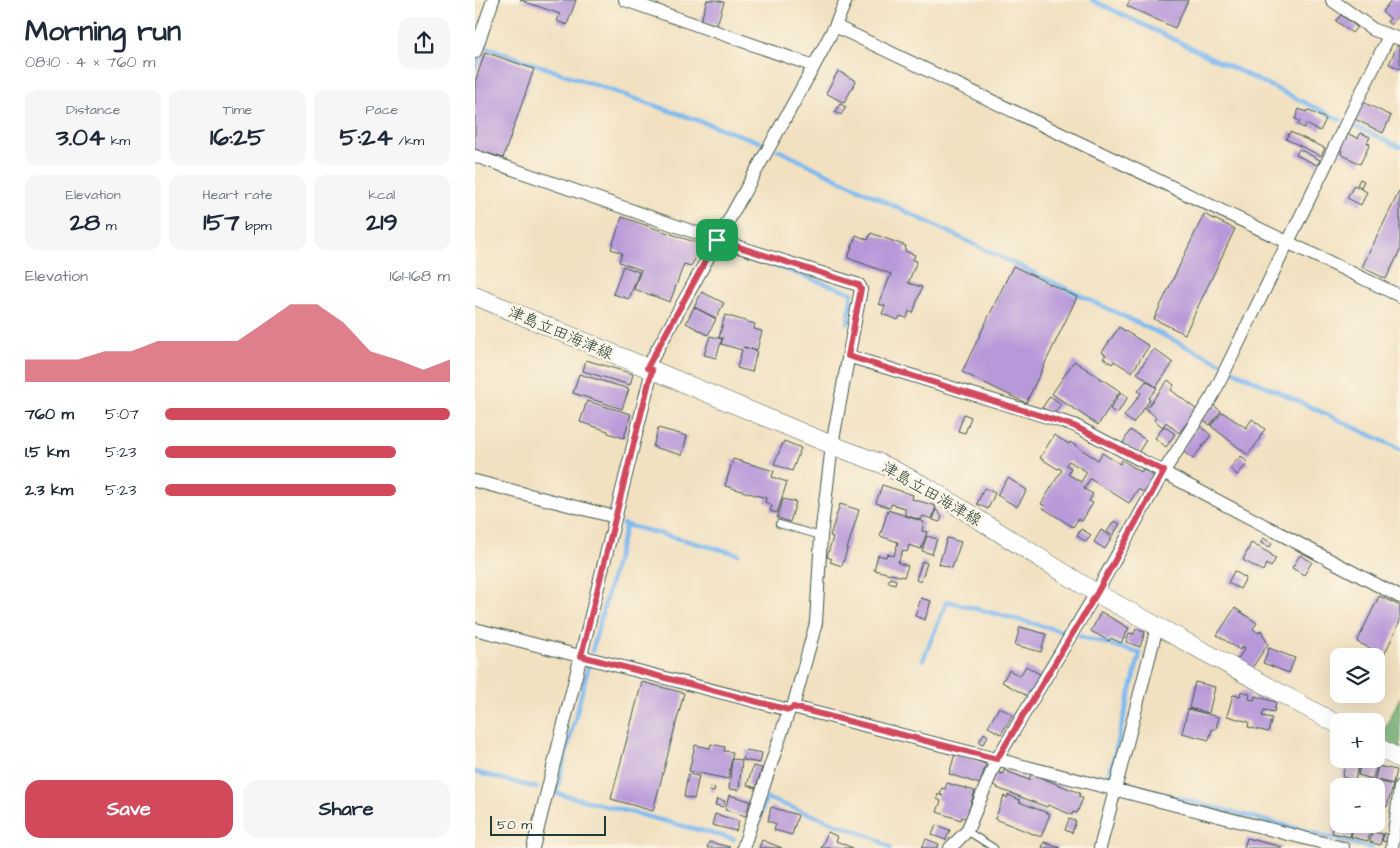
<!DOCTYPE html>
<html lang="en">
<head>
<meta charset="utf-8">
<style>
	body { margin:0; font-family:"Architects Daughter","Klee One",sans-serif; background:#f6f6f7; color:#1f2937; height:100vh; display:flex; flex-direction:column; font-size:19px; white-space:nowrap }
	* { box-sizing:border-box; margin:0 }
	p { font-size:16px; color:#747a83 }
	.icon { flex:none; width:28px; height:28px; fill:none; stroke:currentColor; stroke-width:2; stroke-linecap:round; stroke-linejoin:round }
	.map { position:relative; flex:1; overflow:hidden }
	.drawer { display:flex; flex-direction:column; background:#fff; width:475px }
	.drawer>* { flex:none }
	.tools { position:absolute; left:855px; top:648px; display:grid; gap:10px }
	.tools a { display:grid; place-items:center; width:55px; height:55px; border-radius:10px; background:#fff; box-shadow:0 5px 20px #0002; font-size:25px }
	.scale { position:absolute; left:15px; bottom:12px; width:116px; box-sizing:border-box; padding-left:5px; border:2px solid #1f3d34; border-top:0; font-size:14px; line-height:18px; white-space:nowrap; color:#1f3d34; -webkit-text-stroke:4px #fcf5e5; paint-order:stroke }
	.pin { position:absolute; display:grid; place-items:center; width:42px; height:42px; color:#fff; margin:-21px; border-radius:10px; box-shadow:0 2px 8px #0006 }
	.round { display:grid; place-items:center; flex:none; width:52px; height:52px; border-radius:15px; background:#f6f6f7 }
	.summary { display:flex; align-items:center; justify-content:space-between; height:85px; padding:0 25px }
	h1 { font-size:28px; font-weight:800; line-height:38px }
	.figures { display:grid; grid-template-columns:repeat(3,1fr); gap:8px; height:85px; padding:5px 25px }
	.figures div { display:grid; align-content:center; border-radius:12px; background:#f6f6f7; text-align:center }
	.figures b { font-size:25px; font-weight:800 }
	.figures small { font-size:14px; font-weight:400 }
	.figures p { font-size:14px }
	.chart { height:140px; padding:10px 25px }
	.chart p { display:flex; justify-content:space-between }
	.chart svg { width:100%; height:90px; margin-top:5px; fill:#d1495b; opacity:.7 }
	.primary-button { display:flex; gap:10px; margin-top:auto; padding:10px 25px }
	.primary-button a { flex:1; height:58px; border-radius:15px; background:#d1495b; color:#fff; font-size:20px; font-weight:800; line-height:58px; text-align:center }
	.primary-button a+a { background:#f6f6f7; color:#1f2937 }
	ul { padding:0 25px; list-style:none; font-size:16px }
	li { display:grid; grid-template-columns:80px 60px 1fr; align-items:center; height:38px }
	li i { height:12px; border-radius:6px; background:#d1495b }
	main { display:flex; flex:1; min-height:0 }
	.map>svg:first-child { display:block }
</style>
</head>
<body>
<main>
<section class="drawer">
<div class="summary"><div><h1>Morning run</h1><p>08:10 · 4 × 760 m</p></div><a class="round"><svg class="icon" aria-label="share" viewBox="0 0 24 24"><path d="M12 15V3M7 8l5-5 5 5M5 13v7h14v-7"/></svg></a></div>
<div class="figures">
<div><p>Distance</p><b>3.04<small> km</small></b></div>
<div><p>Time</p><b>16:25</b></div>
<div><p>Pace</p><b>5:24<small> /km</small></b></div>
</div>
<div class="figures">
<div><p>Elevation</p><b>28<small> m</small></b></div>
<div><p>Heart rate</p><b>157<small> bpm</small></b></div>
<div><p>kcal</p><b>219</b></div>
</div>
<div class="chart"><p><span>Elevation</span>161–168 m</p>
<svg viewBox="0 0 160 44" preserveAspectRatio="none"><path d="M0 44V33L10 33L20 33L30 29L40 29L50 24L60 24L70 24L80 24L90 15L100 6L110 6L120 15L130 29L140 33L150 38L160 33V44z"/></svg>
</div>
<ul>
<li><b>760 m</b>5:07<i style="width:100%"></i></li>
<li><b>1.5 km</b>5:23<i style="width:81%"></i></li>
<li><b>2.3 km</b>5:23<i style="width:81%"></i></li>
</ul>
<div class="primary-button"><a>Save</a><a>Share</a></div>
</section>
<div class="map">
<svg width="925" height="848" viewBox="0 0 925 848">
	<rect width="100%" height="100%" fill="#fcf5e5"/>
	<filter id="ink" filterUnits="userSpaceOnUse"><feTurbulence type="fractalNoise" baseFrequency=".02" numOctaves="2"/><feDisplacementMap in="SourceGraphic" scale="10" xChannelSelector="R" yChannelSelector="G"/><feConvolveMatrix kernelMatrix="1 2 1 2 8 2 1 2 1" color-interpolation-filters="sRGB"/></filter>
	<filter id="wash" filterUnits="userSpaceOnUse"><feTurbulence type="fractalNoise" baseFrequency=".0096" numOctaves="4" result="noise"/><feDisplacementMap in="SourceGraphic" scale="20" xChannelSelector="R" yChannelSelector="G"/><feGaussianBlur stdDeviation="1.12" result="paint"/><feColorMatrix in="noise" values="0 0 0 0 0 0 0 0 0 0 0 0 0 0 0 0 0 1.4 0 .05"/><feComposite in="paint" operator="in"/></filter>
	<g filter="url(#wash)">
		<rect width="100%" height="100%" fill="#f1e1c1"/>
		<path fill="#6cab6e" stroke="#467451" d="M925,697v53l-20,-12z"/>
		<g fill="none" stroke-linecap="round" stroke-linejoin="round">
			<path stroke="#7ebaf0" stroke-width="4.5" d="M617,0l249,120
				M0,68l8,-22 277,96
				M876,124l49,23
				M303,150l443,213
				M274,257l103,36 -4,30
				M757,370l168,79
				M151,525l112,29
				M604,636l61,17 -31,123
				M117,651l34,-126 -3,-1
				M448,660l24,-59 118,31
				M114,664l-33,129 178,46
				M0,772l62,16
				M652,785l245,63
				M277,843l14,-45 109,40 15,10"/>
		</g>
		<g id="blocks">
			<path fill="#b799d9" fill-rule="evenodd" d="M45,0h56l-9,25 -10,-4 3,-7z
				M232,0h8l9,2 -7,23 -16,-5z
				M655,0h58l-13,28 -48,-22z
				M916,0h9v13l-9,12 -4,-3 3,-4 -8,-6z
				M866,15l16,12 -5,6 -16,-12z
				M923,44l2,1v24l-11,-5z
				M10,52l49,17 -31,89 -28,-9v-67z
				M363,71l18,10 -12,22 -18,-10z
				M888,102l28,14 -8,17 -28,-14z
				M365,104l6,3 -5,8 -6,-3z
				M824,109l7,3 1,-2 19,9 -6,12 -14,-7 -2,4 -6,-3 2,-4 -5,-2z
				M815,132l35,16 -4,8 -35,-17z
				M871,133l12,5 3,-5 9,4 -3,6 3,1 -10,20 -19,-10 1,-3 -4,-2z
				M824,149l21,11 -3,5 -21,-10z
				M885,179l4,2 -3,6 -4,-2z
				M879,185l13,7 -6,13 -14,-7z
				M925,190v61l-14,28 -24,-12z
				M729,214l31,15 -50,105 -31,-15z
				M147,217l81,28 -12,21 -7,-2 -14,38 -36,-13 7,-19 -22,-8 3,-9 -11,-4z
				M396,233l35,13 -1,5 10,4 -2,5 4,1 -9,22 14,4 -9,26 -4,-2 -2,7 -7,-2 -2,4 -16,-6 3,-8 -6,-2 12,-30 -43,-16 8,-23 12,5z
				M148,266l16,6 -10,27 -16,-5z
				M538,266l64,31 -51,106 -64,-31z
				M227,292l22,11 -8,15 -22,-11z
				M219,307l22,12 -8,16 -22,-12z
				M250,315l30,9 -1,5 8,2 -5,19 -14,-3 14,4 -5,21 -15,-4 5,-18 -21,-6 2,-6h-4z
				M644,327l30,19 -17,26 -18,-11 -2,3 -9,-6 3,-3 -4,-3z
				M235,336l12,3 -6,19 -12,-3z
				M679,349l19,14 -17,24 -19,-14z
				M111,360l47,14 -3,11 -47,-14z
				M599,361l46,30 -22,34 -46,-31z
				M104,374l50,15 -7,20 -49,-16z
				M693,380l6,5 -3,5 26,20 -18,23 -13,-11 -3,5 -9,-7 2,-3 -10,-8z
				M671,381l11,7 -9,11 2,1 -17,23 -9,-7 17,-23 -3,-2z
				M646,392l7,5 -11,17 -7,-5z
				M575,396l11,8 -7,9 -12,-5z
				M112,401l44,13 -7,24 -16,-5v-2l-28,-9z
				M738,405l8,6 -11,14 -8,-6z
				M747,412l24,16 6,-9 13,10 -6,9 1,1 -12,16 -37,-29z
				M489,414l7,3 -6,16 -7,-2z
				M724,425l12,10 -18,24 -12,-9z
				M689,426l11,8 -9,13 -11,-9z
				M183,428l29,8 -5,19 -29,-8z
				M655,430l16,10 -8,13 -15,-10z
				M579,435l15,9 1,-2 28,18 4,-7 18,11 2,-4 19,12 2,-3 12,8 -10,16 -7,-4 -9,14 -39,-24 -6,10 9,5 -4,7 4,2 -11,18 -4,-2 -5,8 -30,-19 2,-2 -4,-2 21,-34 -3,-2 -1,1 -18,-11zM594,461l18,11 -6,10 -13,-8 3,-6 -5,-3z
				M309,441l17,7 -9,23 -18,-7z
				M766,456l7,7 -11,12 -7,-7z
				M258,459l41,12 -2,6 15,5 -10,31 -7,-2 2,-6 -7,-3 1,-4 -41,-12z
				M533,478l19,12 -10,17 -20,-12z
				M407,485l31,10 -1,4 24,7 -4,13 -9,-3 -2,4 -16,-5v-7l-14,-4 -1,4 -14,-5z
				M509,488l11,5 -7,16 -11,-5z
				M308,499l13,3 -6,20 -13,-4z
				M365,504l19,6 -17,56 -12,-4 2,-3 -5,-2 6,-20 -3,-1z
				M461,509l6,8 -2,5 -7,-2z
				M413,510l36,12 -2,9 5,1 -6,17 -12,-4 -2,7 -4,-2 -3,7 -2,6 10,3 -4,11 -30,-7 4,-15 8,2 1,-3 7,2 4,-14 -18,-6z
				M639,521l6,3 -7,11 -6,-3z
				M606,529l10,6 -5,7 -9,-6z
				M626,530l11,7 -7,12 -11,-7z
				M452,536l10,3 -5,15 -10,-3z
				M472,538l14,4 -9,26 -13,-4z
				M788,538l9,5 -2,4 -9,-4z
				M776,543l20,11v2l5,2 -5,9 -5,-3 -3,7 -20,-11z
				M825,555l12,7 -8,13 -12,-7z
				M447,561l5,2 -6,19 -5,-2z
				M759,571l12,7 -6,11 -12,-6z
				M415,578l6,2 -1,4 -7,-2z
				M904,596l21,10v15l-16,34 -27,-13z
				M446,598l10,3 -6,19 -10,-4z
				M760,608l22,15 -4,6 6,4 2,-3 7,14 -18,27 -14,-10 9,-13 -3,-2 -2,4 -23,-15z
				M626,612l28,16 -8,15 -10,-5 -2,3 -18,-10z
				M545,627l26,7 -5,18 -26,-7z
				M661,629l9,3 -5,15 -14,-5 3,-9 5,1z
				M794,648l26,10 -6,15 -26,-10z
				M551,666l15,9 -12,22 -27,-15 7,-12 11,6z
				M167,682l42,11 -31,118 -42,-12z
				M720,682l20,5 -6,26 -20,-5z
				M766,691l9,3 -1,5 5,1 1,-4 21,6 -2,10 -10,-2 -2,6 10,2 -4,14 -20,-5 1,-5 -22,-6 6,-21 7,1z
				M524,707l14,8 -12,19 -13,-7z
				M713,709l31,8 -3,12h-4l-3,11 -27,-7z
				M509,733l4,3 -5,8 -4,-2z
				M236,744l14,3 -1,4 9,1 -5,27 -39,-8 6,-26 15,3z
				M271,750l16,3 -2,10 -17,-3z
				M480,754l31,10 -6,20 -31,-10z
				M901,757l3,1 -6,21 -15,-4 4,-16h14z
				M257,759l10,1 -3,30 -10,-1z
				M872,759h14l-6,21 -13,-3z
				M278,766l9,2 -6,20 -9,-3z
				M903,766l18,4 -3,14 -18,-5z
				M529,770l25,10 2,-6 49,19 -1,4 4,1 -6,15 -4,-1 -1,3 -24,-10 -1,2 -50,-19 1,-1 -6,-3 5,-12 6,2z
				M213,774l11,2 -5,23 -10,-2z
				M869,779l13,3 -1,4h-14z
				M894,779l24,6 -6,22 -11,-3v-18h-9z
				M472,783l28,8 -9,27 -4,-1 -1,3 -24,-8 4,-11 -4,-2 1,-5 5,2 -3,-2 2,-6 3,1z
				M235,787l5,1 -1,4 -5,-1z
				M254,795l21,6 -4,15 -21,-6z
				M533,795l12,5 -1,2 31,12 -9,23 -46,-18 9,-23 3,2z
				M242,799l8,2 -2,6 -8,-2z
				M863,803l1,21h21l-1,3 -6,-2 -3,12 -18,-4z
				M296,807l27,8 -6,20 -18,-5 2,-6 -8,-3z
				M240,814l24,7 -3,10 -24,-6z
				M594,819l7,2 -4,12 -7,-3z
				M461,825l14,5 -4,10 -14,-5z
				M878,826l18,4 -3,11 -17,-4z
				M353,832l10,5 -2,4 17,7h-32z
				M897,832l11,2 -3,11 -10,-3z
				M909,833l4,2 -2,7 -4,-1z
				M772,838l35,9v1h-38z
				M451,839l13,5 -2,4h-15z
				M287,840l20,8h-23z
				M234,842l21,5v1h-23z
				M569,842l16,6h-18z"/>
		</g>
	</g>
	<g filter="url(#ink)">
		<use href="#blocks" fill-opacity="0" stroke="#3e5649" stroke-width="1"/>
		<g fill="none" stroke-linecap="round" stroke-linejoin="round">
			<g stroke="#3e5649" stroke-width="8">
				<path id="service" d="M304,524l42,12
					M492,831l27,17"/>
			</g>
			<g stroke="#3e5649" stroke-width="14">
				<path id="minor" d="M150,0l189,66
					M857,0l42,30 26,9
					M360,26l565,270
					M0,52l18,-52
					M0,156l242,84 142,45 2,4 -29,156 -11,91 -5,87 -23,84
					M373,356l226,69 326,172
					M172,368l167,-302 21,-40 11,-26
					M0,481l140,36
					M0,629l314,81 4,-3 550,141
					M58,848l119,-478
					M268,848l46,-138
					M475,848l17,-17 30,-72 99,-166 68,-122 49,-76 176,-359
					M625,848l57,-221
					M917,848l8,-61"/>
			</g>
			<g stroke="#3e5649" stroke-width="19">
				<path id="secondary" d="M0,296l357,149 50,19 43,22 171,107 243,132
					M901,746l24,13"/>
			</g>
			<use href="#service" stroke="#fff" stroke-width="6"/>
			<use href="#minor" stroke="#fff" stroke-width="12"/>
			<use href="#secondary" stroke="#fff" stroke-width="18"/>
		</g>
	</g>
	<g fill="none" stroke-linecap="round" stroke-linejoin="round" filter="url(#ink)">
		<g stroke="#fff" stroke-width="10">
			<path id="route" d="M242,240l142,45 2,4 -13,67 226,70 90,45 -67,122 -100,166 -204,-52 -4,3 -208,-54 71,-286 -5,-2z"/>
		</g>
		<use href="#route" stroke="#d1495b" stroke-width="6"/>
	</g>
	<g text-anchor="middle" stroke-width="5" stroke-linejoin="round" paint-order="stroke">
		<g font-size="16" fill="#1f3d34" stroke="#fcf5e5">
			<text transform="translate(86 332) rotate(23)" y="6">津島立田海津線</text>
			<text transform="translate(457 493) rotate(30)" y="6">津島立田海津線</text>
		</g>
	</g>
</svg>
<div class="tools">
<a><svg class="icon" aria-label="layers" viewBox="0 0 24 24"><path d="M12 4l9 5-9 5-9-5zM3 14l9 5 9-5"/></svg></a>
<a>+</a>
<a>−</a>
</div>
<div class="scale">50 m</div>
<div class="pin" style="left:242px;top:240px;background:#1e9e55"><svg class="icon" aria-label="arrive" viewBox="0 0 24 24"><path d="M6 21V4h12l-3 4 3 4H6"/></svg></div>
</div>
</main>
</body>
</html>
